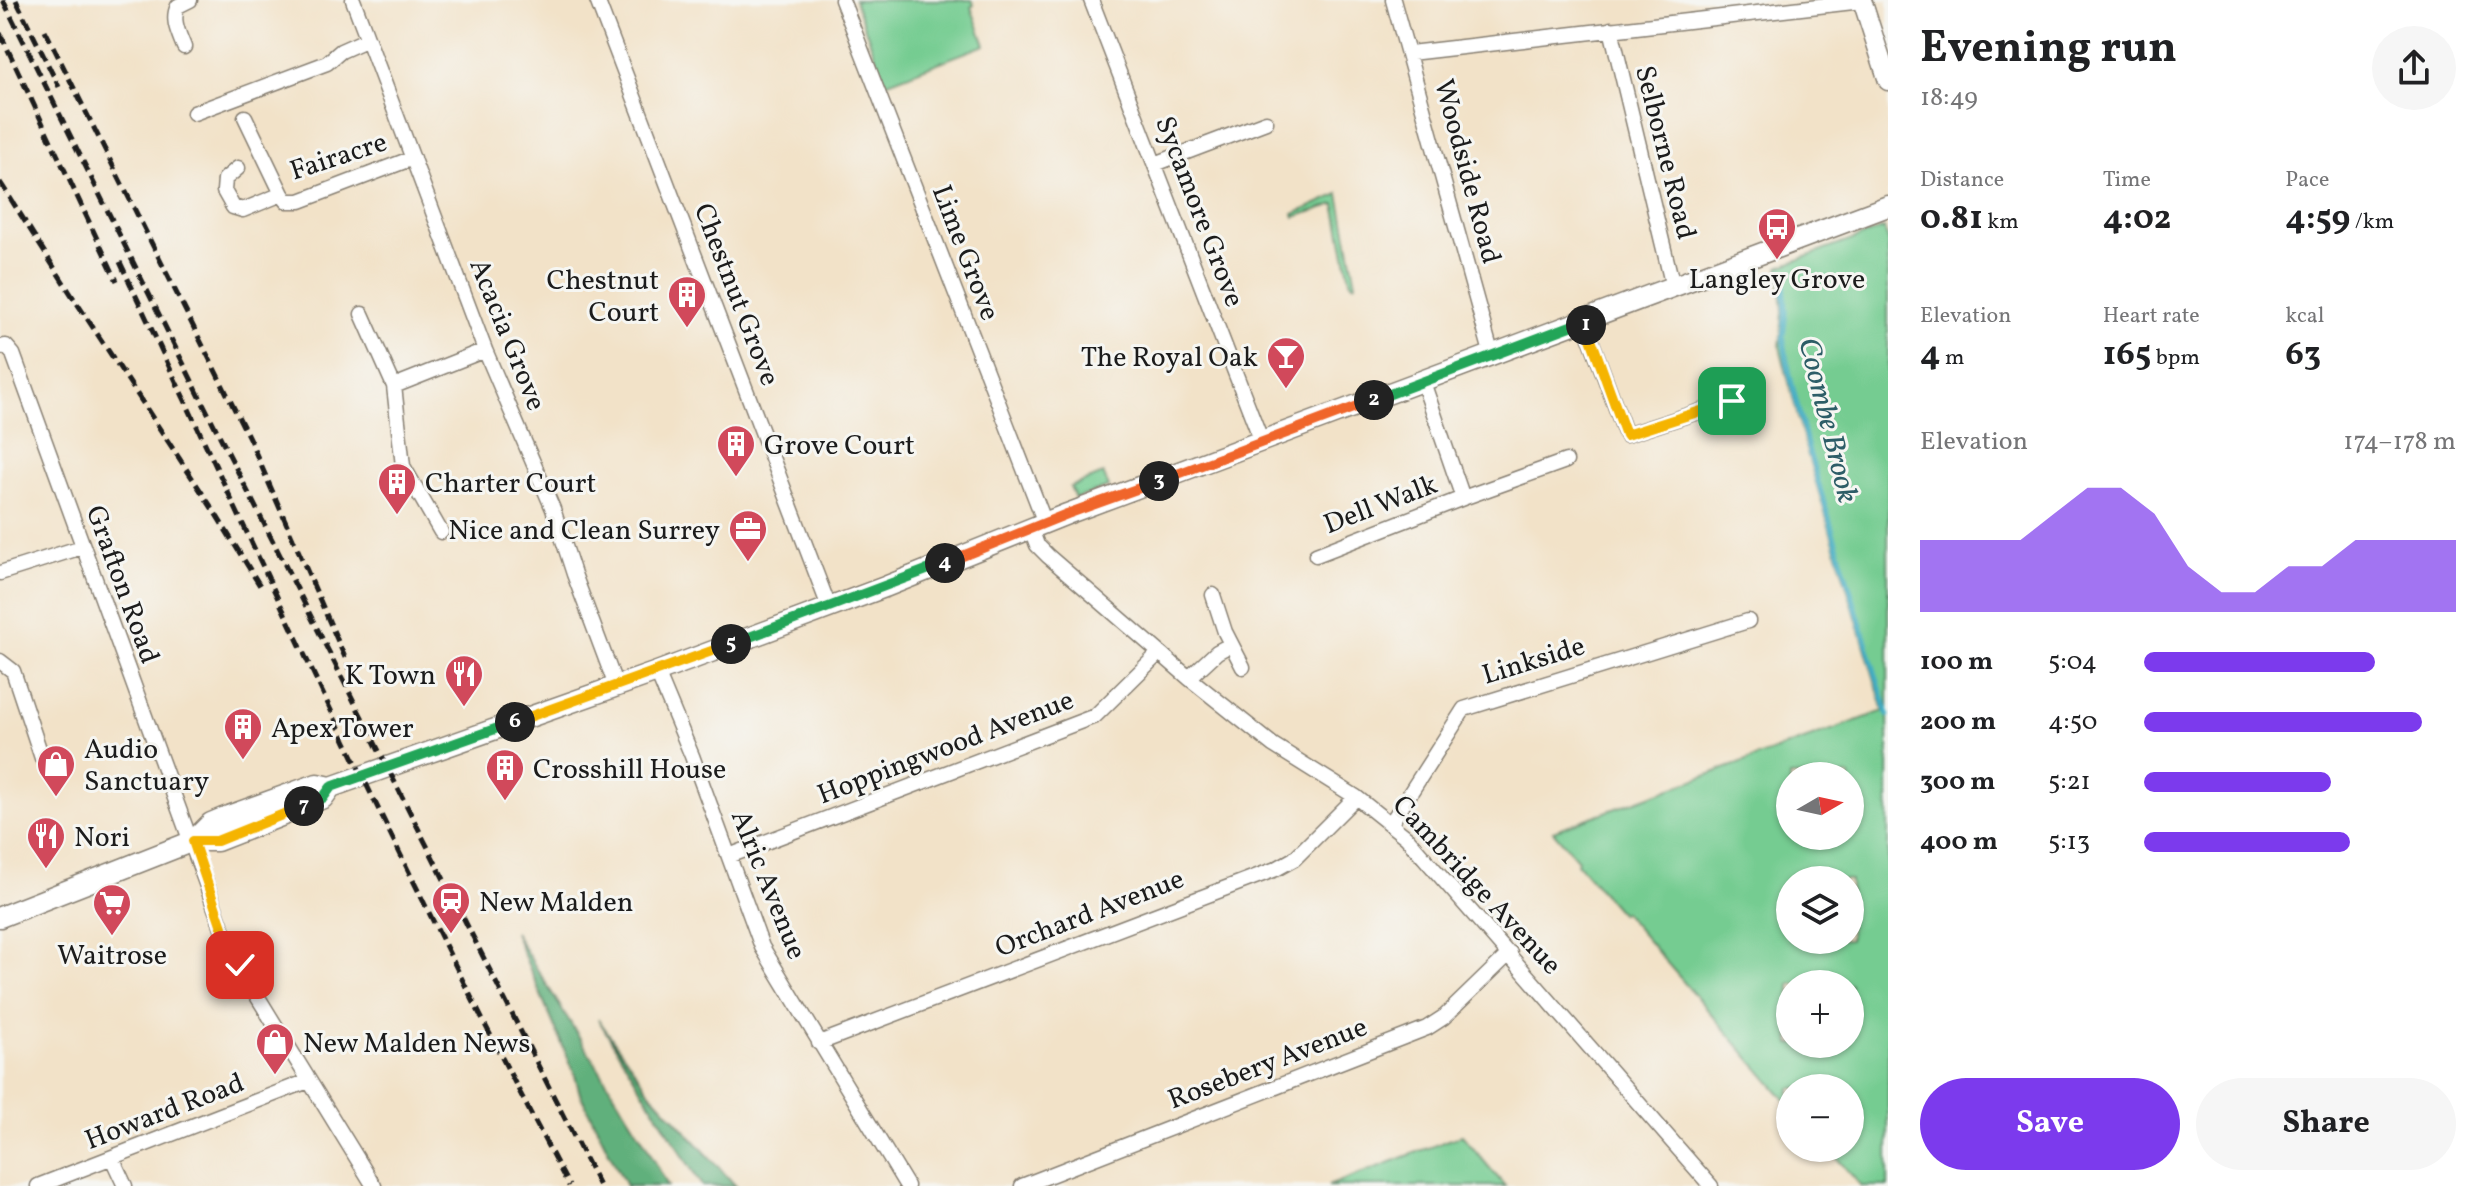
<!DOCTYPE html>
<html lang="en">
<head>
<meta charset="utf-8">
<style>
	body { margin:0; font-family:Vollkorn,serif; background:#f6f6f6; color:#202124; height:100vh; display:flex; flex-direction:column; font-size:30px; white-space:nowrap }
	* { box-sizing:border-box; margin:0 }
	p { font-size:26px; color:#757577 }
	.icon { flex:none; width:44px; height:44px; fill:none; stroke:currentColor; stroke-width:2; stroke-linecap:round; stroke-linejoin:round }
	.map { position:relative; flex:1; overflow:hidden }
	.details { display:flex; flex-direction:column; background:#fff; width:600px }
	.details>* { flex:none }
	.needle { width:52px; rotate:81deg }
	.controls { position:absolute; left:1776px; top:762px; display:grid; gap:16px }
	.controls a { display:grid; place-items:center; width:88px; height:88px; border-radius:50%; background:#fff; box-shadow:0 2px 6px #0004; font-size:40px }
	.pin { position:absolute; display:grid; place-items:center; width:68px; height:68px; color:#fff; margin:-34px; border-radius:16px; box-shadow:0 4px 12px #0006 }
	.km { position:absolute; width:40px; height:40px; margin:-20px; border-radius:50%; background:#222; color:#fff; font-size:22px; line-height:40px; text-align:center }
	.round { display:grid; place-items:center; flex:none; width:84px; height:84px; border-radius:42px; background:#f6f6f6 }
	.headline { display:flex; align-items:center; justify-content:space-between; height:136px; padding:0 32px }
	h1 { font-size:44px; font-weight:700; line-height:60px }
	.stats { display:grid; grid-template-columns:repeat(3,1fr); gap:12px; height:136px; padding:8px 32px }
	.stats div { display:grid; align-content:center }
	.stats b { font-size:34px; font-weight:700 }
	.stats small { font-size:22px; font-weight:400 }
	.stats p { font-size:22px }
	.chart { height:224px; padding:16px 32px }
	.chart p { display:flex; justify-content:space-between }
	.chart svg { width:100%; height:144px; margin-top:8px; fill:#7c3aed; opacity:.7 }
	.cta { display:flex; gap:16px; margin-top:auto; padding:16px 32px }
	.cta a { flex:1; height:92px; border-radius:48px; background:#7c3aed; color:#fff; font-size:32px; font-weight:700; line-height:92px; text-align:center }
	.cta a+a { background:#f6f6f6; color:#202124 }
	ul { padding:0 32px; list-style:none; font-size:26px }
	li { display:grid; grid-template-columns:128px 96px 1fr; align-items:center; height:60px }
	li i { height:20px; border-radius:10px; background:#7c3aed }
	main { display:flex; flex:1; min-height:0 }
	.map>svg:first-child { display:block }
</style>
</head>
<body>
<main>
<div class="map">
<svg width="1888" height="1186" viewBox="0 0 1888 1186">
	<rect width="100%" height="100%" fill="#f6f6f2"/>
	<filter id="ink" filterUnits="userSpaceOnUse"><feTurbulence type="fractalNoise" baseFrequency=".0125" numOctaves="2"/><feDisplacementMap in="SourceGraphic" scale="16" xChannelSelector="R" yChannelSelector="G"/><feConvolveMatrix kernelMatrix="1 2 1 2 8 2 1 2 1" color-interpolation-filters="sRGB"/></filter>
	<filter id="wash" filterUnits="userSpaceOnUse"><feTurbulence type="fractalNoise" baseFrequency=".006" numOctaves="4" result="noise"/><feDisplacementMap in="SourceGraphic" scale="32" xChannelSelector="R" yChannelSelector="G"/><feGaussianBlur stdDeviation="1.8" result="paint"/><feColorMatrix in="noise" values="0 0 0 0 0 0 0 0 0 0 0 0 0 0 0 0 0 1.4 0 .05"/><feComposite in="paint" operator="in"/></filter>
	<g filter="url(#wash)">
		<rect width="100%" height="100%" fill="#f2e2c8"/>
		<path fill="#75cc91" stroke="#487456" stroke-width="2" fill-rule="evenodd" d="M854,0h118l2,5 -3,2 14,38 -99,38z
			M1339,194l17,89 -3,1 -3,-4 -15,-76 -40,13 -1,-3z
			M1884,228l4,12v946h-27l-33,-38h22v-60h-60v17l-167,-193 -2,2 -44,-51 1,-3 -25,-29 331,-120 -78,-262 -26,-102 3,-36 -4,-44zM1790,776h60v60h-60zM1790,880h60v60h-60zM1790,984h60v60h-60z
			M1103,474l6,13 -34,12 -5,-12z
			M1462,1135l43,51h-177z"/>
		<path fill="#60b07b" stroke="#3e664c" stroke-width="2" d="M514,932l131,211 23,43h-42l-46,-92 -6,-22z
			M598,1019l54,75 84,92h-34z"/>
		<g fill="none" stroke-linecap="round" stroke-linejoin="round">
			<path stroke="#42acc2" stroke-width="5" d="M1783,272l3,39 -3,25 7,40 18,73 80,266"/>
		</g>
	</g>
	<g filter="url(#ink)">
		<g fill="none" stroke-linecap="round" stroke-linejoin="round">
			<g stroke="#877f72" stroke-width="17">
				<path id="minor" d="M353,0l132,350 68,159 21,65 42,112
					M597,0l232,607
					M842,0l203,523
					M1091,0l171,442
					M1393,0l99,356
					M1611,29l62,258
					M184,47c-5,-13 -13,-27 -6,-41l12,-6
					M1410,53l452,-52
					M194,113l133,-50 14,-12 27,-12
					M245,117l37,77 5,7h13l113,-43
					M1155,164l111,-42
					M238,168l-13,11 -1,12 9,16 10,3 39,-16
					M362,314l32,72 9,80 38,66
					M1584,321l42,114 106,-34
					M0,347l6,-1 7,8 210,576 28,56 123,200
					M1423,382l40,116 103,-37
					M394,386l91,-36
					M1031,529l6,16 11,11 141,122 84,67 83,52 50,40 305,349
					M1316,555l147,-57
					M0,573l82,-26
					M1213,595l12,37 18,35
					M0,661l13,10 29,87
					M657,672l35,84 70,191 145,239
					M1189,678l28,-26 13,-7
					M1391,823l73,-114 284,-88
					M729,856l366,-140 64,-63
					M819,1043l457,-174 18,-10 62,-62
					M112,1158l13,28
					M38,1186l270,-105
					M1022,1186l405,-158 17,-11 66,-64"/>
			</g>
			<g stroke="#877f72" stroke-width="21">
				<path id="tertiary" d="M1862,0l26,81"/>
			</g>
			<g stroke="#877f72" stroke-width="23">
				<path id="secondary" d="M193,841l18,-18 12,-5 94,-34 14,3 326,-115 228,-85 182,-73 821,-308
					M0,917l193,-76h24l69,-27 37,-16 8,-11"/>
			</g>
			<use href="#minor" stroke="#fff" stroke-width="14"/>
			<use href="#tertiary" stroke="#fff" stroke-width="18"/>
			<use href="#secondary" stroke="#fff" stroke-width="20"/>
			<path stroke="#1c1c1c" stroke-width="5" stroke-dasharray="12 6" stroke-linecap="butt" d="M3,0l196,395 400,791
				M16,0l43,87
				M45,30l205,410 100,229
				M0,33l117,248
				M0,182l69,109 143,217 50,81
				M120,262c146,310 288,622 449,924"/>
		</g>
	</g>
	<g fill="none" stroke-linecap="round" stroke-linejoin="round" filter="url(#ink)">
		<g stroke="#fff" stroke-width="16">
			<path id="split-1" d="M1586,325l40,110 106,-34"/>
		</g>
		<g stroke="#fff" stroke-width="16">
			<path id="split-2" d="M1374,400l210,-79 2,4"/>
		</g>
		<g stroke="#fff" stroke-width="16">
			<path id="split-3" d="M1159,481l215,-81"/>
		</g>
		<g stroke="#fff" stroke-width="16">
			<path id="split-4" d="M945,563l122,-49 92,-33"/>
		</g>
		<g stroke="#fff" stroke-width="16">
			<path id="split-5" d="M731,644l214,-81"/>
		</g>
		<g stroke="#fff" stroke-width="16">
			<path id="split-6" d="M515,722l216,-78"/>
		</g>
		<g stroke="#fff" stroke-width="16">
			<path id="split-7" d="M304,806l19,-8 8,-11 184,-65"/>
		</g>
		<g stroke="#fff" stroke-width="16">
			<path id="split-8" d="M240,965l-17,-35 -30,-89h24l87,-35"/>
		</g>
		<use href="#split-1" stroke="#f5b400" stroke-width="10"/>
		<use href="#split-2" stroke="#22a559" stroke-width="10"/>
		<use href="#split-3" stroke="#f0652b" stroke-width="10"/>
		<use href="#split-4" stroke="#f0652b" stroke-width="10"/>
		<use href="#split-5" stroke="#22a559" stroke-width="10"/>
		<use href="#split-6" stroke="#f5b400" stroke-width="10"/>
		<use href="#split-7" stroke="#22a559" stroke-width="10"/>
		<use href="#split-8" stroke="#f5b400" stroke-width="10"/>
	</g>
	<defs>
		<g id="bus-pin" transform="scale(2)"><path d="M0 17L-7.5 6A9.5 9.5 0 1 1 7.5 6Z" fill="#d1495b" stroke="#f6f6f2"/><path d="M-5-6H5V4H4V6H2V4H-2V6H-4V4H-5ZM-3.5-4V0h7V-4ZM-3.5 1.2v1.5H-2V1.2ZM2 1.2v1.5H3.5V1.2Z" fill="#fff"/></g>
		<g id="building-pin" transform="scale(2)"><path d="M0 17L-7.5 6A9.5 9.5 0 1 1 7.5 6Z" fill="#d1495b" stroke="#f6f6f2"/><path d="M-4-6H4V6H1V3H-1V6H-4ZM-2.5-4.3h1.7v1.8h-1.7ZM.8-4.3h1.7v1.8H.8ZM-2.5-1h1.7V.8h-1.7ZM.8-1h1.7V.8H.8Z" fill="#fff"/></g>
		<g id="bar-pin" transform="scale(2)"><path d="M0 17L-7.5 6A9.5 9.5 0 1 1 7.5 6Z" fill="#d1495b" stroke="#f6f6f2"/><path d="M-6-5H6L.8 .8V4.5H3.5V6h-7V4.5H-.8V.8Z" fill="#fff"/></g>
		<g id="office-pin" transform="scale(2)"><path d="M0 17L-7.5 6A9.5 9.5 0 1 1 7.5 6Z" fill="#d1495b" stroke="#f6f6f2"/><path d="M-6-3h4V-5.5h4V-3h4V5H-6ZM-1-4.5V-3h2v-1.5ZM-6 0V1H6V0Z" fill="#fff"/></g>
		<g id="restaurant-pin" transform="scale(2)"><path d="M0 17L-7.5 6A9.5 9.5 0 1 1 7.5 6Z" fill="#d1495b" stroke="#f6f6f2"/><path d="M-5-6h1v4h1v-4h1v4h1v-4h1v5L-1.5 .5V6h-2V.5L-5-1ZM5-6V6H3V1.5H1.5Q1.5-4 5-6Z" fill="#fff"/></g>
		<g id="shop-pin" transform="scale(2)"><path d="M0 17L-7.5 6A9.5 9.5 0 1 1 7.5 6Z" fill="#d1495b" stroke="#f6f6f2"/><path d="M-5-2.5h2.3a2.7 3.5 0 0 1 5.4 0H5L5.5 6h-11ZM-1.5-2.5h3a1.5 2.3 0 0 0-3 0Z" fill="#fff"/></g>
		<g id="station-pin" transform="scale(2)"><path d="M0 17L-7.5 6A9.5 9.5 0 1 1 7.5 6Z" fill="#d1495b" stroke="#f6f6f2"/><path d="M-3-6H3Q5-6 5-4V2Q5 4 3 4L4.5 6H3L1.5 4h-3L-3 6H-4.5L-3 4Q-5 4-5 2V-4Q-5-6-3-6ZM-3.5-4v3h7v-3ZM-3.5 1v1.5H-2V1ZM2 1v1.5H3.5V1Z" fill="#fff"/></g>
		<g id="supermarket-pin" transform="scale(2)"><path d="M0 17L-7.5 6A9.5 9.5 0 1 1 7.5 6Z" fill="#d1495b" stroke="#f6f6f2"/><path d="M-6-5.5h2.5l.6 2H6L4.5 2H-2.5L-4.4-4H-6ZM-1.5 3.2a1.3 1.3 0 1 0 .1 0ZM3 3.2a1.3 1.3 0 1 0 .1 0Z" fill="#fff"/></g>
	</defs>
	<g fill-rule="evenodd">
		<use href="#bus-pin" x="1777" y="227"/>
		<use href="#building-pin" x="687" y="295"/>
		<use href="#bar-pin" x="1286" y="356"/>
		<use href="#building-pin" x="736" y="444"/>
		<use href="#building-pin" x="397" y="482"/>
		<use href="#office-pin" x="748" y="529"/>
		<use href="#restaurant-pin" x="464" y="674"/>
		<use href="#building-pin" x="243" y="727"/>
		<use href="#shop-pin" x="56" y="764"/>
		<use href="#building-pin" x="505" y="768"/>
		<use href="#restaurant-pin" x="46" y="836"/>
		<use href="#station-pin" x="451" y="901"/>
		<use href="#supermarket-pin" x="112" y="903"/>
		<use href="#shop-pin" x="275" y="1042"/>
	</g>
	<g text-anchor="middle" stroke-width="6" stroke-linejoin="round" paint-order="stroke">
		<g font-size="28" fill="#1c1c1c" stroke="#f6f6f2">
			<text transform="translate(1667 152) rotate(76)" y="10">Selborne Road</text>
			<text transform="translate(338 155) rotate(-18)" y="10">Fairacre</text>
			<text transform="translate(1469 171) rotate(75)" y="10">Woodside Road</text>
			<text transform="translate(1201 211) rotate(69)" y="10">Sycamore Grove</text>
			<text transform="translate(967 252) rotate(69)" y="10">Lime Grove</text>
			<text transform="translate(738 294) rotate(69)" y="10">Chestnut Grove</text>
			<text transform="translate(509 334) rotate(68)" y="10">Acacia Grove</text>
			<text transform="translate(1380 503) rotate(-21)" y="10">Dell Walk</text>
			<text transform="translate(124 584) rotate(70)" y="10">Grafton Road</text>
			<text transform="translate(1533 659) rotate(-17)" y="10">Linkside</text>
			<text transform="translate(945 746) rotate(-21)" y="10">Hoppingwood Avenue</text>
			<text transform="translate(770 884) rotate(68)" y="10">Alric Avenue</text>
			<text transform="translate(1478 884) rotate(47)" y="10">Cambridge Avenue</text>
			<text transform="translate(1089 912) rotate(-21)" y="10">Orchard Avenue</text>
			<text transform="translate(1267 1062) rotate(-21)" y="10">Rosebery Avenue</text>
			<text transform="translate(164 1110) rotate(-21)" y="10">Howard Road</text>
		</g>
		<g font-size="28" fill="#1c1c1c" stroke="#f6f6f2" text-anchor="start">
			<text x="1777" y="288" text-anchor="middle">Langley Grove</text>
			<text x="659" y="289" text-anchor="end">Chestnut<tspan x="659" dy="32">Court</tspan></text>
			<text x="1258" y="366" text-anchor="end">The Royal Oak</text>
			<text x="764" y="454">Grove Court</text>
			<text x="425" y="492">Charter Court</text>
			<text x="720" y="539" text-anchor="end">Nice and Clean Surrey</text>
			<text x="436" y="684" text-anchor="end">K Town</text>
			<text x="271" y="737">Apex Tower</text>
			<text x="84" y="758">Audio<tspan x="84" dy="32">Sanctuary</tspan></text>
			<text x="533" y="778">Crosshill House</text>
			<text x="74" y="846">Nori</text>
			<text x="479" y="911">New Malden</text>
			<text x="112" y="964" text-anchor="middle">Waitrose</text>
			<text x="303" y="1052">New Malden News</text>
		</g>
		<g font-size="30" font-style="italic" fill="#2d5d67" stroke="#f6f6f2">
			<text transform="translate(1829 420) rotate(76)" y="10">Coombe Brook</text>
		</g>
	</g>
</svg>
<div class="controls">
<a><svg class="needle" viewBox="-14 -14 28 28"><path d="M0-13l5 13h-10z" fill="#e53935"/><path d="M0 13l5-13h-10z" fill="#757577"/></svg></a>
<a><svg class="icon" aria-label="layers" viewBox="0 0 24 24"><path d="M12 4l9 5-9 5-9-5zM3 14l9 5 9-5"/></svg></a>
<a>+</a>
<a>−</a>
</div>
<div class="pin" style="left:1732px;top:401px;background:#1e9e55"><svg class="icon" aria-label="arrive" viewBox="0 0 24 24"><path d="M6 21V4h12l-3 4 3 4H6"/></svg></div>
<div class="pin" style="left:240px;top:965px;background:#d93025"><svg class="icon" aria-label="check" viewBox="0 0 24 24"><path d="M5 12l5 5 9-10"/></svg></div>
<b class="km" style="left:1586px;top:325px">1</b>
<b class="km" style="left:1374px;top:400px">2</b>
<b class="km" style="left:1159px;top:481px">3</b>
<b class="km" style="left:945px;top:563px">4</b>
<b class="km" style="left:731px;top:644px">5</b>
<b class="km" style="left:515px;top:722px">6</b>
<b class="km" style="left:304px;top:806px">7</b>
</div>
<section class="details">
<div class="headline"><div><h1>Evening run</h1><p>18:49</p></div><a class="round"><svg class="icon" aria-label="share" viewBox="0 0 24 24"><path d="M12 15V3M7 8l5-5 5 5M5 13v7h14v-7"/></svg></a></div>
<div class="stats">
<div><p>Distance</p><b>0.81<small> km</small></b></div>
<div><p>Time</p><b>4:02</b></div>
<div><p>Pace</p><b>4:59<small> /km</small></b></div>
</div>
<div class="stats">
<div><p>Elevation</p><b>4<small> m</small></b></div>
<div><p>Heart rate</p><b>165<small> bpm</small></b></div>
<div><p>kcal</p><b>63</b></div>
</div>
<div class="chart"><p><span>Elevation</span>174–178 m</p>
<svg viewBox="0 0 160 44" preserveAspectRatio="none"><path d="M0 44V22L10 22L20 22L30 22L40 14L50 6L60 6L70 14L80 30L90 38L100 38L110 30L120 30L130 22L140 22L150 22L160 22V44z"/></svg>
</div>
<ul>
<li><b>100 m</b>5:04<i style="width:74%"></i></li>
<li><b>200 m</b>4:50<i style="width:89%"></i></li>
<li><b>300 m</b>5:21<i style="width:60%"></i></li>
<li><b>400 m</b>5:13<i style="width:66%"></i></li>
</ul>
<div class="cta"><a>Save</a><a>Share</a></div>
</section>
</main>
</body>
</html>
